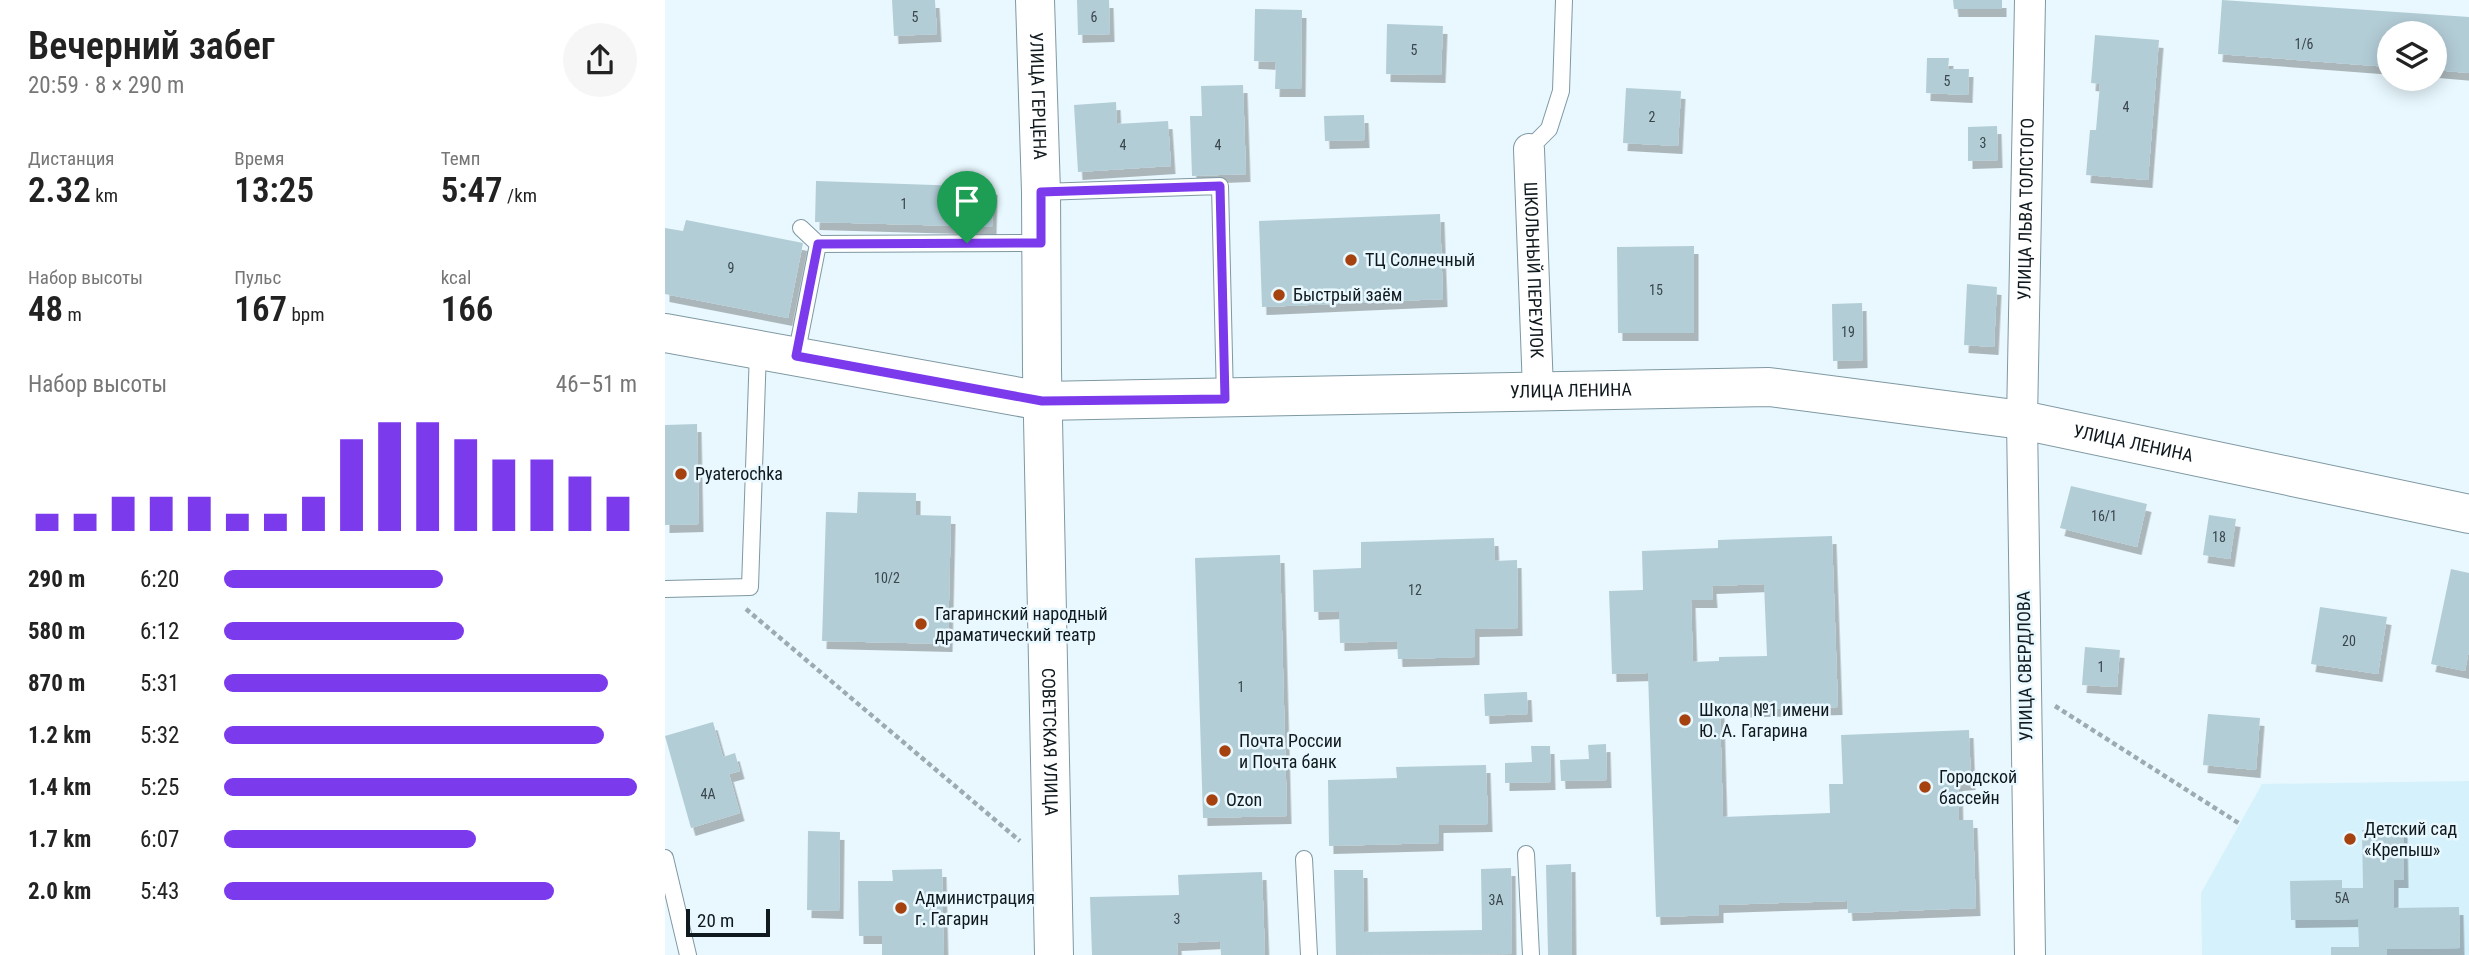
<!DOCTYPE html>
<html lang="ru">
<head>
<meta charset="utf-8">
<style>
	body { margin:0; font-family:"Roboto Condensed",sans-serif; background:#f6f6f6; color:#222; height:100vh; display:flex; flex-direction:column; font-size:26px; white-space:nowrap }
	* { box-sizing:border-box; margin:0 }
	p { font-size:23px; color:#767676 }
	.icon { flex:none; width:38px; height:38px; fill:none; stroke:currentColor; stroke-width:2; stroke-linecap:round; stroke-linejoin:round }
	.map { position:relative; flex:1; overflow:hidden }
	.drawer { display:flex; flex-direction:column; background:#fff; width:665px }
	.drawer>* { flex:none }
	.buttons { position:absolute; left:1712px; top:21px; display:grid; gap:14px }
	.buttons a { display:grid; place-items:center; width:70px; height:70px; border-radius:50%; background:#fff; box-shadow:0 4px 18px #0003; font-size:35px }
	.scale { position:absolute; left:21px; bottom:18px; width:84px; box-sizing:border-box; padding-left:7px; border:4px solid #10191d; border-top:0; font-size:19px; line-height:24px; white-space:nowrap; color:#10191d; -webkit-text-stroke:5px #e8f8fe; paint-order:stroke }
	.pin { position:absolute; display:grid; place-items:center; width:60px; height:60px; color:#fff; margin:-72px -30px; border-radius:50% 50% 50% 0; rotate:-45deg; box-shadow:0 0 7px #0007 }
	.pin .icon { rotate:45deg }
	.round { display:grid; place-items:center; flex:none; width:74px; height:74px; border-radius:37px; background:#f6f6f6 }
	.head { display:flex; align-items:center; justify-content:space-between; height:119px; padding:0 28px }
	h1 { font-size:38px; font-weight:600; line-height:52px }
	.figures { display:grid; grid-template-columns:repeat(3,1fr); gap:10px; height:119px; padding:7px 28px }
	.figures div { display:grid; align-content:center }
	.figures b { font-size:35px; font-weight:600 }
	.figures small { font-size:19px; font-weight:400 }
	.figures p { font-size:19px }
	.chart { height:196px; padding:14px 28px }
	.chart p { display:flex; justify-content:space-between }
	.chart svg { width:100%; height:126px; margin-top:7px; stroke:#7c3aed; stroke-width:6 }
	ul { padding:0 28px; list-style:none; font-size:23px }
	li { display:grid; grid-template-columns:112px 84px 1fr; align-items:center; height:52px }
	li i { height:18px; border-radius:9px; background:#7c3aed }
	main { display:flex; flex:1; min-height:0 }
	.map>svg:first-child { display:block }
</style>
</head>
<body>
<main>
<section class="drawer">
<div class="head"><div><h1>Вечерний забег</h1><p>20:59 · 8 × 290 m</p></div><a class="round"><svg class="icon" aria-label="share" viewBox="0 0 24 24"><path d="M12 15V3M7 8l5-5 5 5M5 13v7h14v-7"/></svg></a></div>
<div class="figures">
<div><p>Дистанция</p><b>2.32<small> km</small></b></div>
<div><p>Время</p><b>13:25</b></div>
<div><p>Темп</p><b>5:47<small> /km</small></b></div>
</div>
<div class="figures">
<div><p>Набор высоты</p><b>48<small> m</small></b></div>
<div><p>Пульс</p><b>167<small> bpm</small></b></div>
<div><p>kcal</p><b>166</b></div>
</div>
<div class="chart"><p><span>Набор высоты</span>46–51 m</p>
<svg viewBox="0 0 160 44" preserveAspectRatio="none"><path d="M5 44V38M15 44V38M25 44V32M35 44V32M45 44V32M55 44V38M65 44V38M75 44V32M85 44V12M95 44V6M105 44V6M115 44V12M125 44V19M135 44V19M145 44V25M155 44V32"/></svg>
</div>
<ul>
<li><b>290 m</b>6:20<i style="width:53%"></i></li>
<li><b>580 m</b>6:12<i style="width:58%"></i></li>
<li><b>870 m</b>5:31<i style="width:93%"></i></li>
<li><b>1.2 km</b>5:32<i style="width:92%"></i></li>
<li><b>1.4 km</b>5:25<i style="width:100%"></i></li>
<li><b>1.7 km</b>6:07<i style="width:61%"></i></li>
<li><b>2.0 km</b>5:43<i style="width:80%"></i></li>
</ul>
</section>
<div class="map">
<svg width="1804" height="955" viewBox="0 0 1804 955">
	<defs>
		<filter id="shadow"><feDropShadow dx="4.5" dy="8" stdDeviation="0" flood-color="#0004"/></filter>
	</defs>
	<rect width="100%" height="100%" fill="#e8f8fe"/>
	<path fill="#d5f1fc" d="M1804,781v174h-267l-1,-62 61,-109z"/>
	<path fill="#b3cdd7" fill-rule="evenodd" filter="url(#shadow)" d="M227,0h43l2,34 -43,2z
		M412,0h32l1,34 -32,1z
		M1288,0h49v9h-48z
		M1557,0l247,17v56l-35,-3v-37h-45v34l-171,-13z
		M590,9l47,1 -1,79h-26l1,-27 -22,-1z
		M722,24l56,2 -2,49 -55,-1z
		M1430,35l64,5 -11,140 -62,-5 4,-45h6l4,-46 -9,-1z
		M1262,58h22l-1,11h21l-1,26 -42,-2z
		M578,85l3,89 -54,2 -2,-60h12l-1,-30z
		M961,88l55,3 -3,55 -55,-3z
		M451,102l1,22 51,-3 3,45 -93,6 -4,-67z
		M699,115l1,25 -40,1 -1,-25z
		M1332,126l1,34 -30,1v-34z
		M151,181l177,6 -1,40 -177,-5z
		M775,214l3,85 -181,8 -3,-86z
		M21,220l117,23 -15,75 -123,-24v-66l18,3z
		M1029,246v87h-76l-1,-86z
		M1302,284l30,3 -3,60 -30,-2z
		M1197,303l1,57 -30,1 -1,-57z
		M32,424l2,100 -34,1v-100z
		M1406,486l76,18 -10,43 -77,-19z
		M193,492l58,1v22l35,1 -3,128 -126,-3 4,-129 31,1z
		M1544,515l27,4 -6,40 -27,-4z
		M1167,536l6,171 -118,3 3,107 107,-4 -1,-29h14l-2,-49 128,-5 2,52 -13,1 1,37h14l3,88 -128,5 -1,-12 -128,4v10l-63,2 -8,-244 -36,1 -3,-83 34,-1 -1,-39 76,-3v-8zM1099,584l3,72 -48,1v4l-26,1 -2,-62h22l-1,-14z
		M829,538l1,23 22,-1 1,68 -43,1v28l-77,2 -1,-18 -57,2 -1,-32 -25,1 -1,-42 48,-2v-26z
		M615,555l7,261 -84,2 -8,-260z
		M1786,569l18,4v77l-4,21 -34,-7z
		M1655,607l67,10 -9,57 -67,-10z
		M1420,647l35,3 -3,37 -35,-2z
		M862,692l1,22 -43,2 -1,-22z
		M1543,714l52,4 -4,52 -53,-5z
		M48,722l10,35 12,-4 5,18 -11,3 11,39 -49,15 -26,-92z
		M941,744l1,36 -46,1 -1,-21 29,-1 -1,-14z
		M866,746h19l1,36 -46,1v-20l27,-1z
		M821,765l2,59 -49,1v18l-110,3 -1,-66 69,-2 -1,-11z
		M1738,829l1,51h-10v28l65,-1 1,41 -73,1v6h-56v-8h28l-1,-28 -67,1 -1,-39 52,-1v8h21l-1,-58z
		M143,831l32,1 -1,79 -32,-1z
		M906,864l1,91h-24l-2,-90z
		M846,868l1,86 -176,1 -2,-85h29l1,62 118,-2 -1,-61z
		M277,869l2,86h-62v-19h-23l-1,-55h35l-1,-11z
		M597,872l3,83h-44l-1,-14 -43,2 1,12h-86l-2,-58 89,-2 -1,-20z"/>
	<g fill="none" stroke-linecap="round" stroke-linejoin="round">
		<g stroke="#7f98a2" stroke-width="18">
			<path id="lane" d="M864,149l20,-20 12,-38 3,-91
				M376,192l179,-6 5,213
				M136,228l17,16
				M131,356l22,-112 223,-1
				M0,589l85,-2 8,-237
				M861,854l5,101
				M0,858l23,97
				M639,859l5,96"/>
		</g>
		<g stroke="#7f98a2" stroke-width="32">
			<g id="street">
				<path id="s1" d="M864,149l9,241"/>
				<path id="s2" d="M1365,955l-8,-535 8,-420"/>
			</g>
		</g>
		<g stroke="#7f98a2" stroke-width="40">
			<g id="secondary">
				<path id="s3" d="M370,0l6,192 1,178 12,585"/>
				<path id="s4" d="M0,333l377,68 727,-14 253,33 447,94"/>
			</g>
		</g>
		<path stroke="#9dabb0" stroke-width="4.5" stroke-dasharray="5 3.5" stroke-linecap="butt" d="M81,609l274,232
			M1390,706l185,118"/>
		<use href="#lane" stroke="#fff" stroke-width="16"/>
		<use href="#street" stroke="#fff" stroke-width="30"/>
		<use href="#secondary" stroke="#fff" stroke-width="38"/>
	</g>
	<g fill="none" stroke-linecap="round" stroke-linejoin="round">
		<g stroke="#fff" stroke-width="14">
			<path id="route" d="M555,186l5,213 -183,2 -246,-45 22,-112 223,-1v-51z"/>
		</g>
		<use href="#route" stroke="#7c3aed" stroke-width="9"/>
	</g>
	<g fill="#a64210" stroke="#e8f8fe" stroke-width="2.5">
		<circle cx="686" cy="260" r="7"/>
		<circle cx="614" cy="295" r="7"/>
		<circle cx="16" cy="474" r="7"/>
		<circle cx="256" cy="624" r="7"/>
		<circle cx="1020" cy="720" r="7"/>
		<circle cx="560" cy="751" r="7"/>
		<circle cx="1260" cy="787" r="7"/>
		<circle cx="547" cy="800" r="7"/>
		<circle cx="1685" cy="839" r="7"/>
		<circle cx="236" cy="908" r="7"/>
	</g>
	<g text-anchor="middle" stroke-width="5" stroke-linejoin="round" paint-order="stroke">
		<g font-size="14" fill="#39464c">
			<text x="250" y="22">5</text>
			<text x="429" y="22">6</text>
			<text x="1639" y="49">1/6</text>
			<text x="749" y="55">5</text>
			<text x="1282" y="86">5</text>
			<text x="1461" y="112">4</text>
			<text x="987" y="122">2</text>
			<text x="1318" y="148">3</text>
			<text x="458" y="150">4</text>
			<text x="553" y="150">4</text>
			<text x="239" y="209">1</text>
			<text x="66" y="273">9</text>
			<text x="991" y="295">15</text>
			<text x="1183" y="337">19</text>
			<text x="1439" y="521">16/1</text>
			<text x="1554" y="542">18</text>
			<text x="222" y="583">10/2</text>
			<text x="750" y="595">12</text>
			<text x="1684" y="646">20</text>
			<text x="1436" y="672">1</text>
			<text x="576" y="692">1</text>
			<text x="43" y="799">4А</text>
			<text x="1677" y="903">5А</text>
			<text x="831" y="905">3А</text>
			<text x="512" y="924">3</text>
		</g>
		<g font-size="18" fill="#10191d" stroke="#e8f8fe">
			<text dy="6" stroke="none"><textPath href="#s3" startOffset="96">УЛИЦА ГЕРЦЕНА</textPath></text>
			<text dy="6" stroke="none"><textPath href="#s2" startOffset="746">УЛИЦА ЛЬВА ТОЛСТОГО</textPath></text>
			<text dy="6" stroke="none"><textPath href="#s1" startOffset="121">ШКОЛЬНЫЙ ПЕРЕУЛОК</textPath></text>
			<text dy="6" stroke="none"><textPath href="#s4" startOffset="912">УЛИЦА ЛЕНИНА</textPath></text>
			<text dy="6" stroke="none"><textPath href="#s4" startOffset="1479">УЛИЦА ЛЕНИНА</textPath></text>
			<text transform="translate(1360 666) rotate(-91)" y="6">УЛИЦА СВЕРДЛОВА</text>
			<text dy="6" stroke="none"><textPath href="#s3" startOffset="742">СОВЕТСКАЯ УЛИЦА</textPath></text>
		</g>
		<g font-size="18" fill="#10191d" stroke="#e8f8fe" text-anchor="start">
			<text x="700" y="266">ТЦ Солнечный</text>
			<text x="628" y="301">Быстрый заём</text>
			<text x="30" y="480">Pyaterochka</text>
			<text x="270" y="620">Гагаринский народный<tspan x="270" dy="21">драматический театр</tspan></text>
			<text x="1034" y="716">Школа №1 имени<tspan x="1034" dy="21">Ю. А. Гагарина</tspan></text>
			<text x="574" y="747">Почта России<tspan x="574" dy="21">и Почта банк</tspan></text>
			<text x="1274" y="783">Городской<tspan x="1274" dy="21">бассейн</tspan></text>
			<text x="561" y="806">Ozon</text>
			<text x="1699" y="835">Детский сад<tspan x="1699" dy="21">«Крепыш»</tspan></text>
			<text x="250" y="904">Администрация<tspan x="250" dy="21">г. Гагарин</tspan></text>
		</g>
	</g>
</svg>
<div class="buttons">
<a><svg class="icon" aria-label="layers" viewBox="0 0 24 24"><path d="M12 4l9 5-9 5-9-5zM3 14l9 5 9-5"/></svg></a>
</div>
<div class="scale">20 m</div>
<div class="pin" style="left:302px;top:243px;background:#1e9e55"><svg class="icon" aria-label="arrive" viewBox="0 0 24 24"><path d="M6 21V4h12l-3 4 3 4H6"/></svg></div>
</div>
</main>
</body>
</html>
